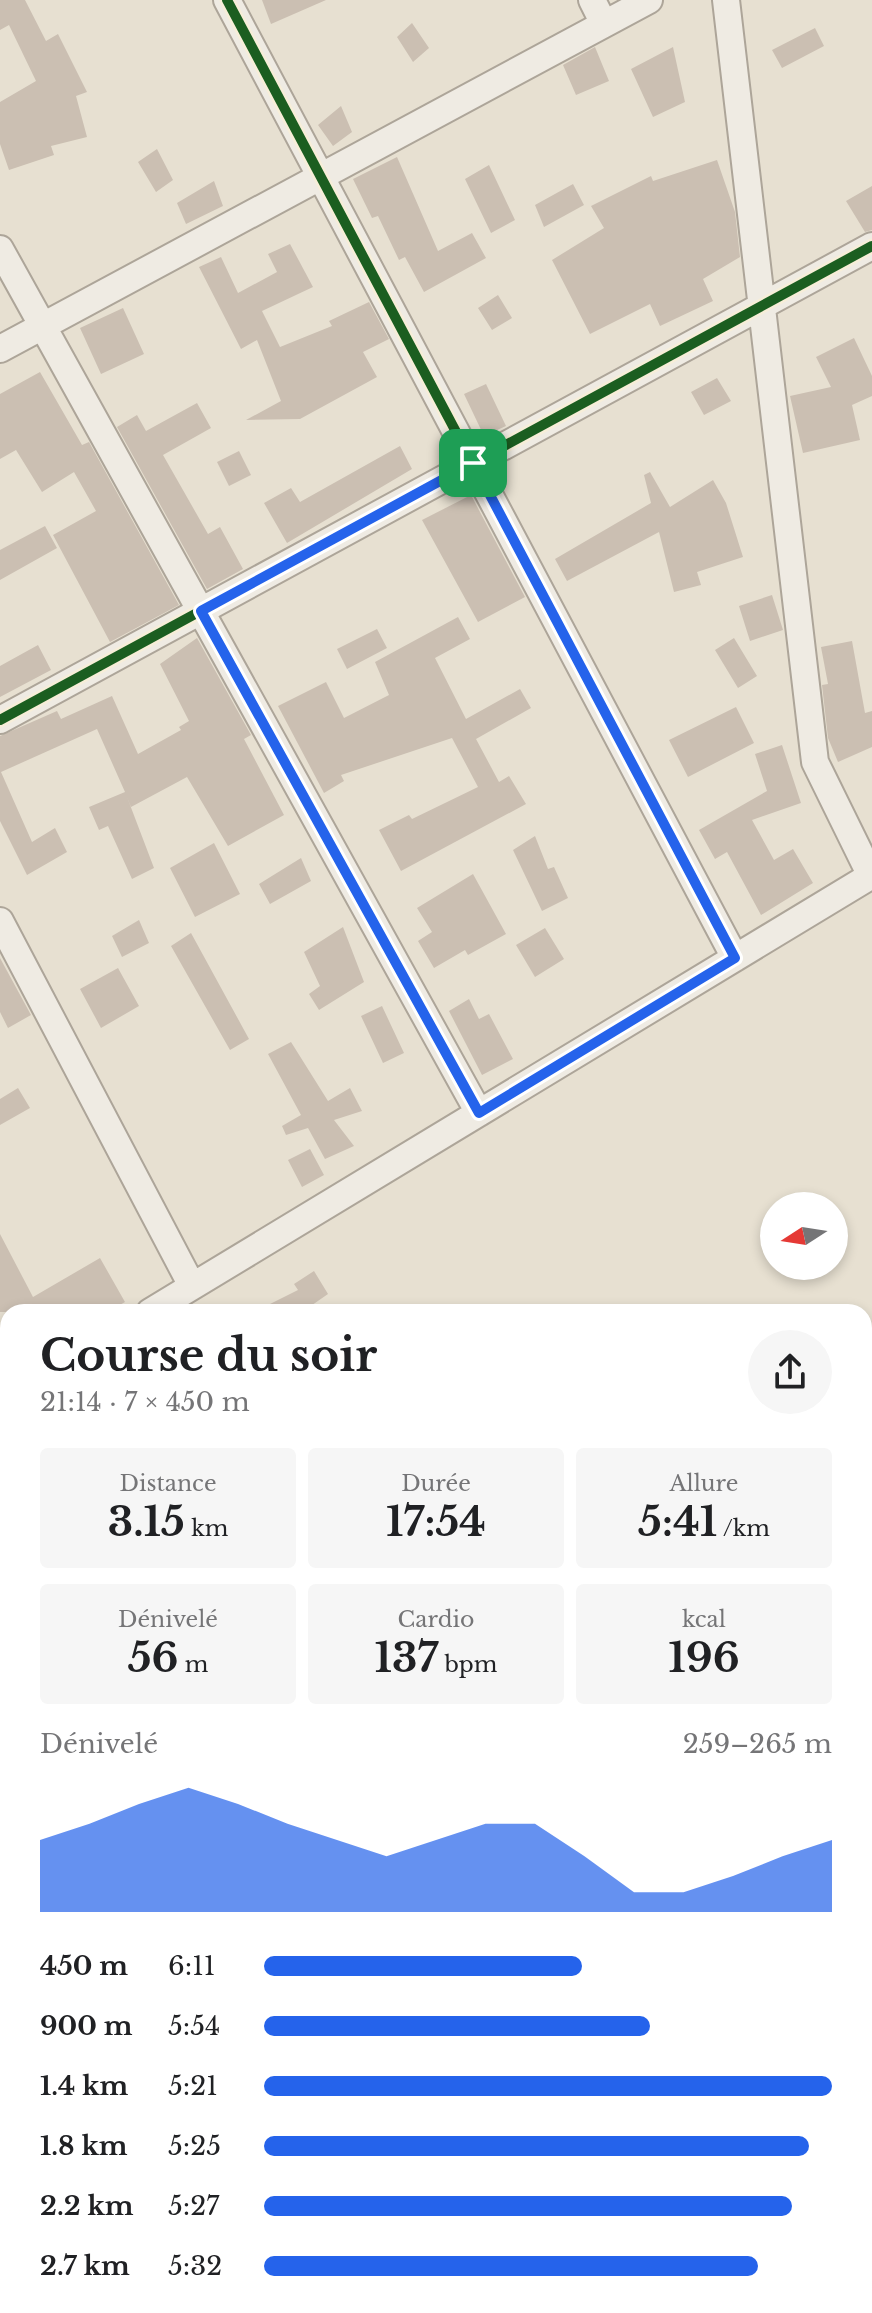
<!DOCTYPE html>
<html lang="fr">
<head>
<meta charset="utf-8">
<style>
	body { margin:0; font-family:"Libre Baskerville",serif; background:#f6f6f6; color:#202124; height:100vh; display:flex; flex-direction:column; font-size:30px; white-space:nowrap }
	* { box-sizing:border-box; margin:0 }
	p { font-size:26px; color:#757577 }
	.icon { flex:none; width:44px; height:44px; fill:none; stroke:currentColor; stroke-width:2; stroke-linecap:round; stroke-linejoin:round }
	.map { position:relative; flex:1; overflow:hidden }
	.side { position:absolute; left:0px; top:1304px; width:872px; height:1010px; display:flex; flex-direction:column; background:#fff; border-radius:24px 24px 0 0; box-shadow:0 4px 12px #0003 }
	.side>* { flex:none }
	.needle { width:52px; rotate:258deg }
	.controls { position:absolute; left:760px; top:1192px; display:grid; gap:16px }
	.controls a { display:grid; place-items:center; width:88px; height:88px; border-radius:50%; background:#fff; box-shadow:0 4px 12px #0003; font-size:40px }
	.pin { position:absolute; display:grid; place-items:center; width:68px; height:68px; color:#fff; margin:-34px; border-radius:16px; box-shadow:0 4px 12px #0006 }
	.round { display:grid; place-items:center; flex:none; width:84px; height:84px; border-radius:42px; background:#f6f6f6 }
	.head { display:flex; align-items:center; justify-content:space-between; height:136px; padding:0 40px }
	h1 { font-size:44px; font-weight:700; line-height:60px }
	.stats { display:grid; grid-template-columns:repeat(3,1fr); gap:12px; height:136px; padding:8px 40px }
	.stats div { display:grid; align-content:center; border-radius:8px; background:#f6f6f6; text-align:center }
	.stats b { font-size:40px; font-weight:700 }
	.stats small { font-size:22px; font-weight:400 }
	.stats p { font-size:22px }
	.chart { height:224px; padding:16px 40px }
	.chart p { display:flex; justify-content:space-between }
	.chart svg { width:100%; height:144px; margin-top:8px; fill:#2563eb; opacity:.7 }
	ul { padding:0 40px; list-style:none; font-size:26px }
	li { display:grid; grid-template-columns:128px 96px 1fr; align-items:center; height:60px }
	li i { height:20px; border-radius:10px; background:#2563eb }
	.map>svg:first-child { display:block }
</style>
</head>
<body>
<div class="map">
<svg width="872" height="2313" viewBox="0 0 872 2313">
	<rect width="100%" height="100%" fill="#e7e0d1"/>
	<path fill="#cbbfb2" d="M0,0h25l21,41 12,-7 29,58 -11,4 11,41 -36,9 3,9 -45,15 -9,-26v-42l36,-21 -27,-56 -9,5z
		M262,0h64l-55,24z
		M412,23l17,25 -16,14 -16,-25z
		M815,28l9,18 -42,22 -10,-18z
		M595,47l14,34 -33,14 -13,-30z
		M673,47l12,55 -32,15 -22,-48z
		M341,106l11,26 -19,14 -15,-21z
		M157,149l16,31 -17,12 -18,-30z
		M397,157l41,94 34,-18 14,25 -62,34 -19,-35 -6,3 -21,-44 -6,2 -19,-39z
		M717,160l18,52 5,45 -37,22 10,22 -53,25 -10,-22 -60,30 -38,-74 52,-32 -13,-22 60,-30 2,5z
		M489,165l26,55 -24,13 -26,-54z
		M214,181l9,25 -37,18 -9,-21z
		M573,184l11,21 -40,22 -9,-22z
		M872,186v44l-7,2 -19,-31z
		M290,244l23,43 -51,24 18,36 52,-21 -3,-5 40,-19 20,37 -26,13 14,25 -77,42 -54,1 35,-19 -24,-61 -16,9 -42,-82 22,-10 17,36 39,-21 -9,-18z
		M498,295l14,23 -20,12 -14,-22z
		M123,308l21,46 -43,20 -21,-46z
		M854,338l18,38v20l-20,9 8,35 -57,13 -13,-57 41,-9 -15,-30z
		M40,372l42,73 7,-3 90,163 -69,37 -57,-107 43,-24 -22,-39 -32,20 -26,-42 -16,9v-65z
		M717,378l14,23 -27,14 -13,-23z
		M486,384l20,42 -22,10 -20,-42z
		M197,403l14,25 -48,27 45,79 12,-7 23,42 -36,20 -90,-162 20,-12 9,16z
		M400,446l12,23 -125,74 -23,-40 27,-15 9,14z
		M239,451l12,24 -22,11 -12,-24z
		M650,472l20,35 43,-27 13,23 17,54 -46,15 4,13 -27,7 -15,-60 -92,49 -12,-22 96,-56 -7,-28z
		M471,495l54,102 -47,25 -56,-102z
		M45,526l12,22 -57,32v-30z
		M772,595l11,35 -33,11 -11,-35z
		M458,617l12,22 -35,19 31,61 54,-30 11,19 -55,31 23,43 10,-6 17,28 -125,67 -22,-41 30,-15 3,4 66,-32 -26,-49 -111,37 3,6 -20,12 -46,-87 48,-24 18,36 45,-23 -14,-33z
		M377,629l10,19 -40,21 -10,-20z
		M197,638l54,97 -7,4 40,76 -56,31 -41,-69 -56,30 -4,-10 27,71 -22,11 -24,-53 -9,4 -10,-23 36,-15 -28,-63 -96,43 31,70 23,-14 12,24 -40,23 -27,-54v-85l57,-25 4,8 51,-23 26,58 43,-24 -2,-3 10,-6 -29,-57z
		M734,638l23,38 -19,12 -23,-38z
		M852,641l13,72 7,-2v36l-34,15 -10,-24 -6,-53 6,-1 -7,-37z
		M38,645l13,25 -51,27v-31z
		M736,707l18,36 -66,34 -19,-37z
		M782,745l19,58 -49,17 22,40 19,-11 20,34 -52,32 -34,-63 -12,7 -16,-29 68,-39 -12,-37z
		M535,836l13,33 6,-2 14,31 -26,13 -29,-61z
		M214,843l26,51 -45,23 -25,-49z
		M301,858l10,23 -41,23 -11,-20z
		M473,874l33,60 -38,21 -3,-5 -31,18 -16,-27 14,-9 -15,-24z
		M139,920l10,23 -27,14 -10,-21z
		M343,927l21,55 -45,28 -10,-16 11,-8 -16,-34z
		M545,928l19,31 -29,18 -19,-32z
		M191,933l58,106 -19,11 -59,-104z
		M0,958l31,57 -23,13 -8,-16z
		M118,968l21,38 -38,22 -21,-39z
		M469,999l10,20 10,-5 24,45 -31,16 -33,-64z
		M382,1006l22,47 -21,10 -22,-47z
		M291,1042l37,59 22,-13 12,23 -28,9 20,26 -29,13 -17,-31 -22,7 -4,-9 19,-11 -33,-61z
		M18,1088l12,20 -30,17v-26z
		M310,1149l14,26 -22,12 -14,-27z
		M0,1234l33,63 67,-39 25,44 -18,10h-107z
		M314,1271l14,23 -26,18h-48l44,-22 -4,-6z"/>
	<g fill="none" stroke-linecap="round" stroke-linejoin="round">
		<g stroke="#ada599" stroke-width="30">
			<path id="street" d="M227,0l508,958
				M592,0l12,24
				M726,0l89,762 56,114
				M0,249l479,864
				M0,349l649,-349
				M0,720l872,-474
				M0,921l192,365
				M150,1312l722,-437
				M0,1403l8,-5
				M864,1811l8,-5
				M864,1930l8,14
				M0,2243l8,13
				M38,2306l4,7"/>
		</g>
		<use href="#street" stroke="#efebe3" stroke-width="26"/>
		<g stroke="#f7eed8" stroke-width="15">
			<path id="cycleway" d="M227,0l508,958
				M0,720l872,-474"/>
		</g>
		<use href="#cycleway" stroke="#1b5e20" stroke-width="10"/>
	</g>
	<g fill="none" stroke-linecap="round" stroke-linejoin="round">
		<g stroke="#fff" stroke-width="16">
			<path id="route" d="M473,463l262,495 -256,155 -278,-502z"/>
		</g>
		<use href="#route" stroke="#2563eb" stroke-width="10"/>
	</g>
</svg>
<div class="controls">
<a><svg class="needle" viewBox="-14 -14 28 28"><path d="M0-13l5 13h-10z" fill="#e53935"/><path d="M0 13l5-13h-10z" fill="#757577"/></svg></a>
</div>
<div class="pin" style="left:473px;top:463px;background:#1e9e55"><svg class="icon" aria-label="arrive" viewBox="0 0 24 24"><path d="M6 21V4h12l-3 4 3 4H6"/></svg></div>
<section class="side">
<div class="head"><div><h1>Course du soir</h1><p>21:14 · 7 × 450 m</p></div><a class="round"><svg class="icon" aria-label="share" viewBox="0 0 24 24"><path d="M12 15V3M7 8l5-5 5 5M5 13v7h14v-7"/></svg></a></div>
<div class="stats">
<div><p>Distance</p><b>3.15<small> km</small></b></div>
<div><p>Durée</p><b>17:54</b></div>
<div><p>Allure</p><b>5:41<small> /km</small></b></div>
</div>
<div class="stats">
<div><p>Dénivelé</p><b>56<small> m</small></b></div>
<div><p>Cardio</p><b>137<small> bpm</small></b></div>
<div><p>kcal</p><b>196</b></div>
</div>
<div class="chart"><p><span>Dénivelé</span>259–265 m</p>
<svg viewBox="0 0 160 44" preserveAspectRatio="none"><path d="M0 44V22L10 17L20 11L30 6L40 11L50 17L60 22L70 27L80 22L90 17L100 17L110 27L120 38L130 38L140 33L150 27L160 22V44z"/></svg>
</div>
<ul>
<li><b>450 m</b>6:11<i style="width:56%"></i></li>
<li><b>900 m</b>5:54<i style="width:68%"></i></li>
<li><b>1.4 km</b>5:21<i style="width:100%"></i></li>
<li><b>1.8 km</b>5:25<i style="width:96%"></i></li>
<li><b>2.2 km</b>5:27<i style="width:93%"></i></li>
<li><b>2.7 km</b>5:32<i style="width:87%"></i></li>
</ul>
</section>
</div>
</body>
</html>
